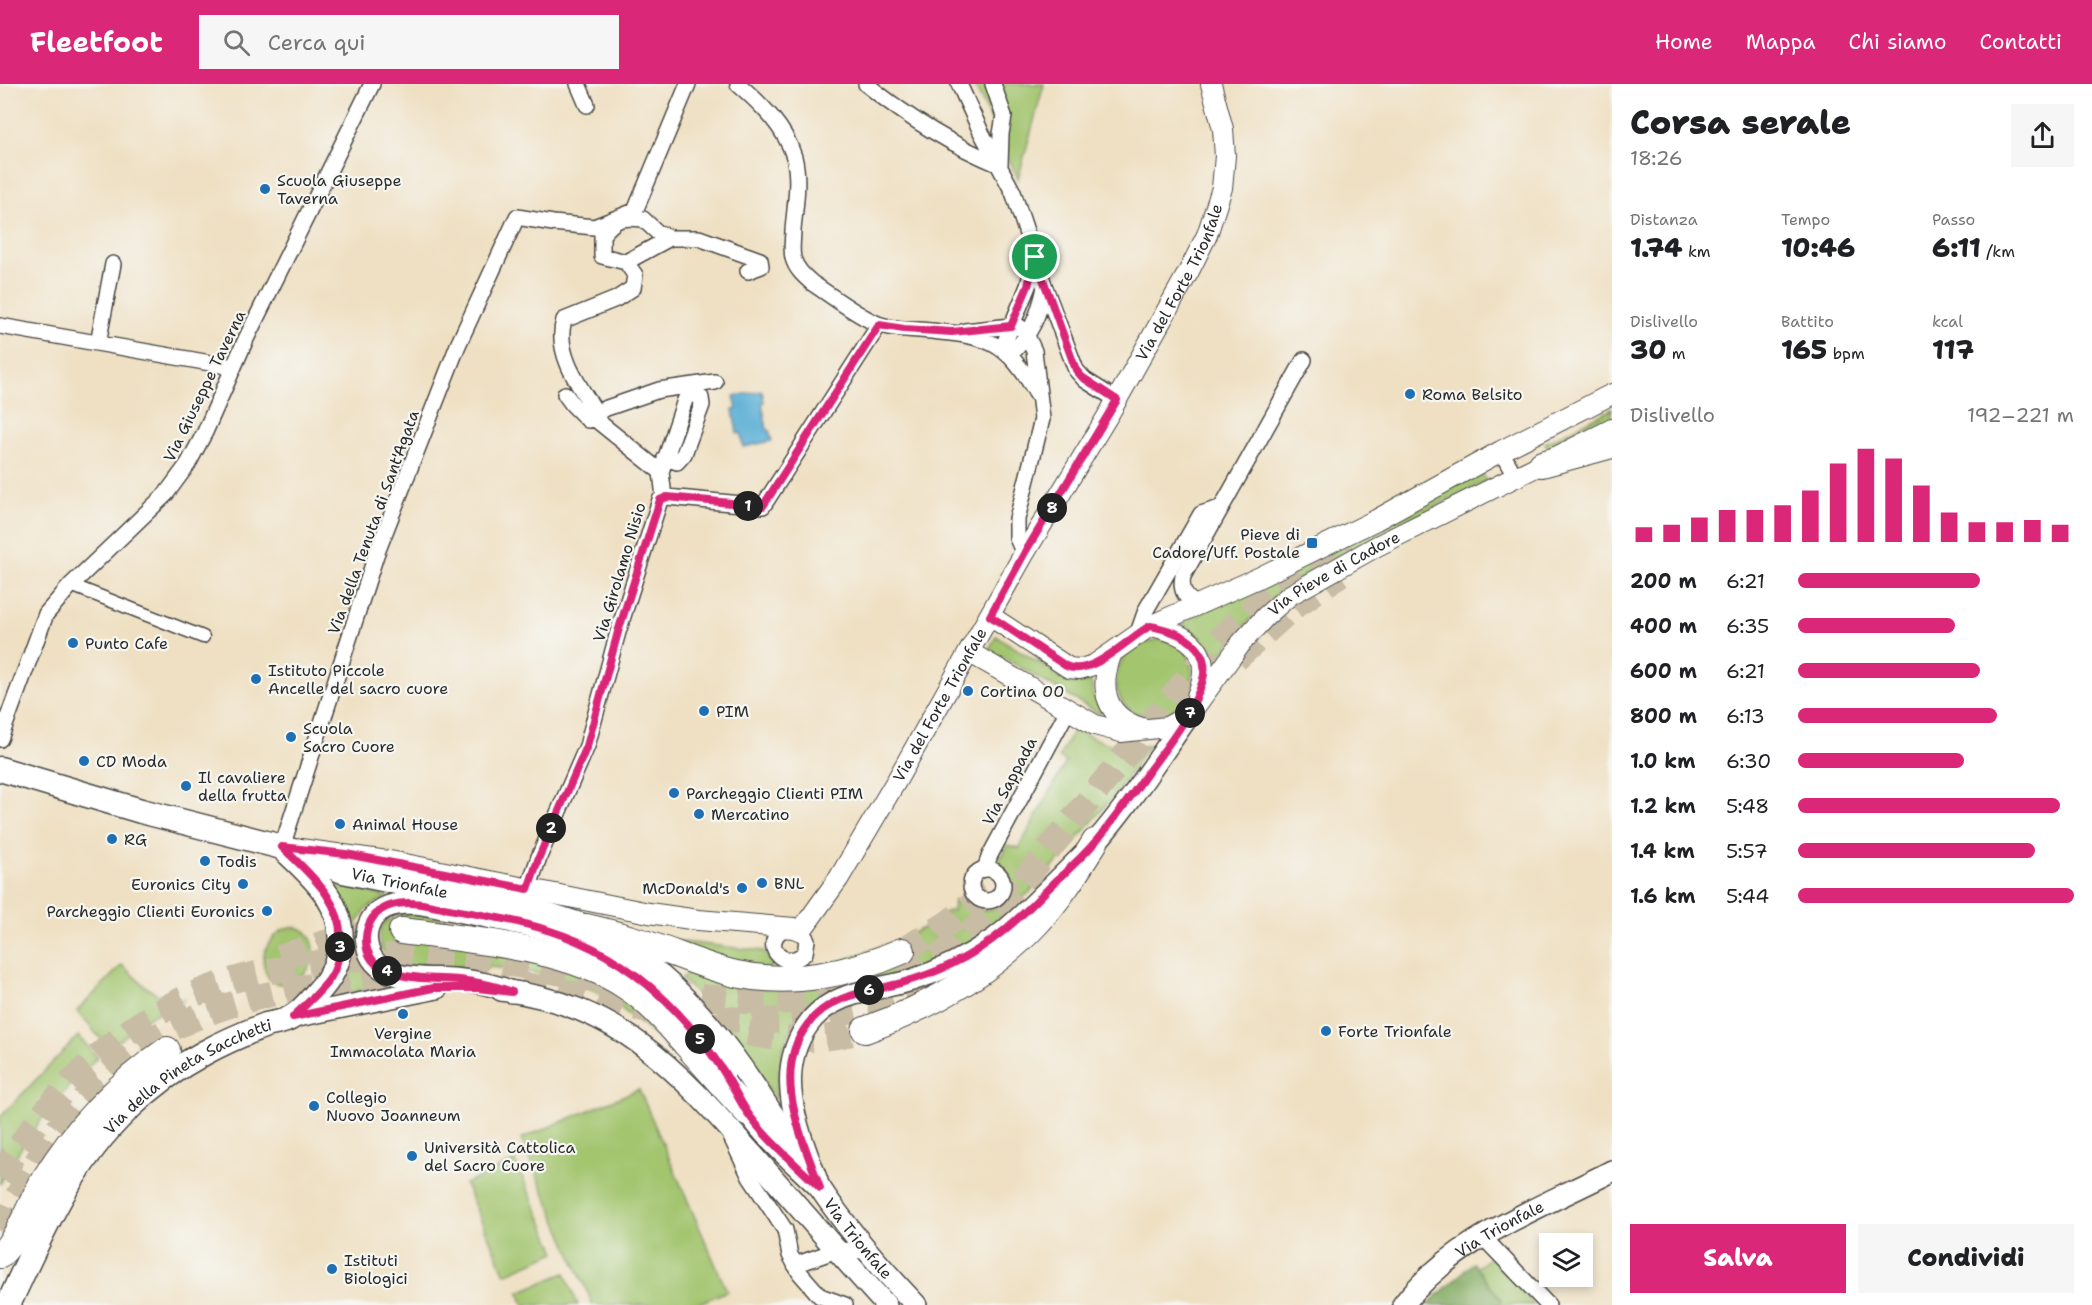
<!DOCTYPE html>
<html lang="it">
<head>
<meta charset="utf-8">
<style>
	body { margin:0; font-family:"Shantell Sans",sans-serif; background:#f6f6f6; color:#202124; height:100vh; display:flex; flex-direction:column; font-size:22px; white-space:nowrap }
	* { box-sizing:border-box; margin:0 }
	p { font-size:20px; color:#757577 }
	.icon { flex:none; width:33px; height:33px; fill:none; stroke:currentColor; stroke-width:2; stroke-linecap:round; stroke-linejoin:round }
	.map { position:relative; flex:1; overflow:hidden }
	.details { display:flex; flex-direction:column; background:#fff; width:480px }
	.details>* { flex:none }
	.buttons { position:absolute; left:1539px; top:1149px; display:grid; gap:12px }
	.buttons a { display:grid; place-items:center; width:54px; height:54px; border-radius:0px; background:#fff; box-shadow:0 3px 9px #0003; font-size:30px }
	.pin { position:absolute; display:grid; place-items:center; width:51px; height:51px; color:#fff; margin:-26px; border:3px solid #fff; border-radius:50%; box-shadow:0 2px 6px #0007 }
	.km { position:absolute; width:30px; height:30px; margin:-15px; border-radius:50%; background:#222; color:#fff; font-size:16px; line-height:30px; text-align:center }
	.round { display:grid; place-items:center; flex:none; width:63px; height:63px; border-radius:0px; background:#f6f6f6 }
	.headline { display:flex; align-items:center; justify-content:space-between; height:102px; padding:0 18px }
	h1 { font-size:33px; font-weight:800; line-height:45px }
	.stats { display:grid; grid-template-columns:repeat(3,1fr); gap:9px; height:102px; padding:6px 18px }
	.stats div { display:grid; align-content:center }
	.stats b { font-size:26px; font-weight:800 }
	.stats small { font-size:16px; font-weight:400 }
	.stats p { font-size:16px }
	.chart { height:168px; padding:12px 18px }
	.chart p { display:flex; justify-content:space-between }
	.chart svg { width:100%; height:108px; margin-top:6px; stroke:#db2777; stroke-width:6 }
	.cta { display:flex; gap:12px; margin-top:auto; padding:12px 18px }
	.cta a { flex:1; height:69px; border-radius:0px; background:#db2777; color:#fff; font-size:24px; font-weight:800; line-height:69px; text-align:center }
	.cta a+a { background:#f6f6f6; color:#202124 }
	ul { padding:0 18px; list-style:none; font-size:20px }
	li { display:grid; grid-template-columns:96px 72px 1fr; align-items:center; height:45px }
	li i { height:15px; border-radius:8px; background:#db2777 }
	header { display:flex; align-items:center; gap:36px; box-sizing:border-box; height:84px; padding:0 30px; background:#db2777; color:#fff }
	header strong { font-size:28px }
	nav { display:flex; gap:33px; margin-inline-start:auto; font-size:21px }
	.search { width:420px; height:54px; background:#f6f6f6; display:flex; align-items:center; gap:15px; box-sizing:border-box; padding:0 21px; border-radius:0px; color:#757577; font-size:22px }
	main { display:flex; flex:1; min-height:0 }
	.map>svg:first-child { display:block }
</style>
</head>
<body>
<header>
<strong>Fleetfoot</strong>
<div class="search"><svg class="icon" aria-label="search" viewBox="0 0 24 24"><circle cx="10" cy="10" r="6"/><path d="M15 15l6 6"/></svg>Cerca qui</div>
<nav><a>Home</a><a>Mappa</a><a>Chi siamo</a><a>Contatti</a></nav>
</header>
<main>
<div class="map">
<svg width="1612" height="1221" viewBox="0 0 1612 1221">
	<rect width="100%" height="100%" fill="#f6f6f2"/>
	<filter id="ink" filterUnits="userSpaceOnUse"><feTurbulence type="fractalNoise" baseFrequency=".0167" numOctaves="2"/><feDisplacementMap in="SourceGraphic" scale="12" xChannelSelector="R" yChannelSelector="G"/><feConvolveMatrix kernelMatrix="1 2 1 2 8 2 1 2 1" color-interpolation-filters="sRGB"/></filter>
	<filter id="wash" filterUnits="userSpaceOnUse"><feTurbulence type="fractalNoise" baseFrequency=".008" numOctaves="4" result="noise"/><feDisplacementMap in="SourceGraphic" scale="24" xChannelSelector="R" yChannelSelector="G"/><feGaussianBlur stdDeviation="1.35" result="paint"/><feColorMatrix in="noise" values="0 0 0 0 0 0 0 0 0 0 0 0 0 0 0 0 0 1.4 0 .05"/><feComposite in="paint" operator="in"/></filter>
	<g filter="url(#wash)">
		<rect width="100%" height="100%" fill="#efe0c3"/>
		<path fill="#a3c56e" stroke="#67784c" stroke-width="1.5" d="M973,0h71l-26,95 -37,-81z
			M1612,325v8l-63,32 -4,-6z
			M1481,388l5,9 -153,77 -53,32 -41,41 -26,34c-6,-19 -13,-29 -30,-41v-2z
			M996,552l72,45 10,2 13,-2 2,14 10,21 -114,-67z
			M1157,556c61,0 34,96 -21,73 -20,-9 -25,-34 -14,-52 7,-12 21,-18 35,-21z
			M1074,645c25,13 48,22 75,16l-30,44 -53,64 -35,38 -50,43 -29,20 -146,57c-25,24 -27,55 -30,88 -28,-39 -59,-90 -95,-120l8,-7 77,16 131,-47 26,-13 25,-17h5l1,-11c19,8 39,19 54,-2 3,-5 5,-13 3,-18 -3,-7 -9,-11 -13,-19l10,-16 11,3 47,-86 -7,-5z
			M331,799l57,14 -21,11 -13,20 -9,-26z
			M409,830l26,3 71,13 49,13 -5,19 62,24 57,53 -5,4c-13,-11 -27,-21 -40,-32 -4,-4 -8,-9 -13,-12 -28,-18 -96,-32 -129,-32 -22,-1 -70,5 -87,-5 -15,-8 -24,-29 -8,-41 6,-5 15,-6 22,-7z
			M293,843c9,1 14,4 18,12 16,27 -31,64 -45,34 -9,-19 7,-44 27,-46z
			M656,855l107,12 11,15 -16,6z
			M354,872l23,29 -29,9h-8l-1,-6 11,-19 2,-12z
			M122,881c22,20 29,33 61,35l-39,20 -35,29 -32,-38z
			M78,952l20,21c-39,37 -73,80 -98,127v-67z
			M639,1005l88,202 -32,14h-102l-72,-166z
			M515,1077l41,91 -51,22 -40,-90z
			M1492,1172l42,49h-106l5,-6z
			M565,1189l13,32h-54l-5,-13z"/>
		<path fill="#82aa61" stroke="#566a46" stroke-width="1.5" d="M1473,1179l29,38 -3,4h-72z"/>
		<path fill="#59add5" stroke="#426c80" stroke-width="1.5" d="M762,307l2,11 -2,1 5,27h2l3,11 -29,6 -2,-14h-4l-4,-23 4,-1 -3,-13z"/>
	</g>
	<g filter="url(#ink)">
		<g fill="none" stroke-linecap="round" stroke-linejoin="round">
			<path stroke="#c8bca5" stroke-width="26" stroke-dasharray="26 13" stroke-linecap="butt" d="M1236,575l57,-52 47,-33
				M902,867l45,-27 64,-49
				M280,874c42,-15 76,-27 122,-27
				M901,892c53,-21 90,-60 127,-101l192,-236 46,-43 80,-56
				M521,901c55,7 108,24 162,31 15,2 30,2 45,3 89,6 146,-7 225,-47
				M662,907c63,10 130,18 192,-1
				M748,949c45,9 73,8 117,-3
				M0,1094c49,-85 126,-163 221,-194 32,-11 64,-16 98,-21 42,-6 84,-9 127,-6 54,3 108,15 162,24
				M0,1147c17,-34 34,-68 56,-99 26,-34 65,-74 102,-96 70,-41 175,-58 255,-59"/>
			<g stroke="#484642" stroke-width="15">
				<path id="pedestrian" d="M71,501l132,52"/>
			</g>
			<g stroke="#484642" stroke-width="18">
				<path id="minor" d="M578,0l9,21
					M738,0c23,20 47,43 56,73 6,23 1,49 -1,73 0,9 -2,19 0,28 3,11 11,18 19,25 20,13 45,33 66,41 12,5 28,5 41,6 65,6 85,5 119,66
					M866,0c41,33 85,61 134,81
					M959,0l22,48 32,60 32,96 31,82 9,10 32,20
					M993,0l11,32 -3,18 -1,31
					M626,178l44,-24
					M0,242l233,41
					M965,247l46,-5 9,1 7,9 7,15 8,68 -25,100v19l7,16
					M98,259l15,-79
					M1002,265l26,-63 7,-29
					M1010,271c22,-22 28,-38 35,-67
					M565,310l8,11 15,15 7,-1
					M597,330c-17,-27 -43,-61 -33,-94l52,-21 17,-11 2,-13 -9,-13 -24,-6v-21c15,-18 19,-18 41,-16l14,13 13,6h29l61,22 1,6 -13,5
					M1501,367l15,27
					M661,388l24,-72 3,-5 5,-1 8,4 1,7 -18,49 -7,8 -12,-4
					M664,413l-3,-25 -66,-53 6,-9 58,-20 56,-8
					M1199,520c-14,-4 -19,-14 -16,-28l121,-216
					M1138,549l8,-23 55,-96 19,-6
					M0,655l46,-125 25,-29 95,-91 22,-30 17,-32 41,-93 126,-255
					M282,763l94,-292 82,-210 59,-128 36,6 41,4 41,-16 53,-127
					M971 801a16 16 0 1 1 32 0a16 16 0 1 1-32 0Z
					M985,785l5,-14 78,-145
					M528,805l11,-32 48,-111 31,-114 42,-132 7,-3 96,9 116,-181
					M786,844c-27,12 -5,46 19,25l2,-13 -6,-9
					M731,1053l19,40 35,53 5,25 10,18 20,23 25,9
					M1483,1153l65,68
					M795,1181l42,-15 31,1"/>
			</g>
			<g stroke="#484642" stroke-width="22">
				<g id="tertiary">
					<path d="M990,532l79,52 11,1 14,-4 56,-39 108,-48 118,-58 125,-69 111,-57"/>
					<path d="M1150,542c41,8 65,26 47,70"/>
					<path id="s1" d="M969,568l126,73 26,7 46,-5 22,-12 53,-73 24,-26 24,-21 87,-49 235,-117"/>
					<path d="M1112,569c-14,36 -7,66 34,76"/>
					<path id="s2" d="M300,765l95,13 254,51 49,7 96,8 7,3 38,-53 59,-100 126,-224 86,-142 79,-141 18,-36 15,-47 3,-32 -2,-27 -12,-45"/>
				</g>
			</g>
			<g stroke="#484642" stroke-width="24">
				<g id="secondary">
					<path id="s3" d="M608,855c98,53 151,156 210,246 28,43 63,83 98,120"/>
					<path d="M501,906c120,15 176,80 252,165 44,50 88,101 133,150"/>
					<path d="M512,908c-19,-8 -39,-11 -59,-13 -28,-2 -80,5 -86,-35 -2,-10 1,-22 9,-30 10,-10 25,-11 39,-11 24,4 48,9 72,14 25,5 51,9 76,18 68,24 123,77 161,138"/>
					<path d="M293,933l144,-29"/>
					<path d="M740,1015c19,35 52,61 80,89"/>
					<path d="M817,1097c-18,-49 -44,-106 -10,-155 23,-35 69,-35 105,-46 29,-9 56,-23 81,-40 21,-15 39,-34 57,-52 15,-15 31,-30 45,-45 35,-40 64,-86 94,-128"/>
					<path id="s4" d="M1403,1221c51,-67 136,-96 209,-134"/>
				</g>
			</g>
			<g stroke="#484642" stroke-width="27">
				<g id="primary">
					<path id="s5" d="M0,685l141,42 141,36 61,24 190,39 53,17"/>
					<path id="s6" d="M8,1221c33,-71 62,-141 120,-196 23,-22 48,-41 76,-56 20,-11 41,-20 62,-28 9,-2 19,-3 26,-8 10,-5 19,-17 26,-25 12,-13 20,-26 22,-44 6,-45 -28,-72 -58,-101"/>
				</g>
			</g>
			<g stroke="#484642" stroke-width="28">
				<path id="trunk" d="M1542,380l70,-19
					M586,843c17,4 33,8 49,13 34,10 66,26 101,34 55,12 114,0 166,-23
					M402,847c69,9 167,16 225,56 23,15 41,37 59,57 20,23 41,46 61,68
					M865,946c64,-23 124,-56 171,-106 23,-24 41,-53 59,-82
					M0,1171c20,-18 30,-52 44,-75 32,-52 73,-96 123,-130"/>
			</g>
			<use href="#pedestrian" stroke="#fff" stroke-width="12"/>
			<use href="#minor" stroke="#fff" stroke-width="15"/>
			<use href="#tertiary" stroke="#fff" stroke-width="20"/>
			<use href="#secondary" stroke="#fff" stroke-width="21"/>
			<use href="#primary" stroke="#fff" stroke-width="24"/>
			<use href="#trunk" stroke="#fff" stroke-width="26"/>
		</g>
	</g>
	<g fill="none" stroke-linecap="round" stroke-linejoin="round" filter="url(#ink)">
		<g stroke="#fff" stroke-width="12">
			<path id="route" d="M1035,173l41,113 6,7 35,23 -93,154 -34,62 76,50c25,12 62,-28 84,-40 29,5 64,20 52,57 -11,33 -31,58 -51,85 -18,25 -35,50 -55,73 -14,17 -32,32 -48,48 -29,30 -58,57 -96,75 -16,8 -33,14 -51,19 -33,9 -70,11 -93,41 -38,49 -6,113 12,164 -24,-24 -54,-48 -73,-76 -9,-14 -16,-29 -25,-43 -37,-55 -84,-102 -145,-128 -47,-21 -105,-27 -155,-37 -14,-2 -29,-2 -41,6 -9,6 -14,16 -15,27 -3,47 63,40 93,43 18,2 36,5 53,12l-34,-4h-45l-140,29c13,-13 28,-25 38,-40 6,-10 8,-20 9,-31 5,-44 -29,-71 -58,-99l64,7 182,35 11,-32 48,-111 31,-114 42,-132 7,-3 96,9 116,-181 25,4 48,3 59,-6 17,-40z"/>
		</g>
		<use href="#route" stroke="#db2777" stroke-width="8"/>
	</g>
	<g fill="#1f6fb2" stroke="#f6f6f2" stroke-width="2">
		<circle cx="265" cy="105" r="6"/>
		<circle cx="1410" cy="310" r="6"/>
		<rect x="1306" y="453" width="12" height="12" rx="3"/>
		<circle cx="73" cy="559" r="6"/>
		<circle cx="256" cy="595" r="6"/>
		<circle cx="968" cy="607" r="6"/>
		<circle cx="704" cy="627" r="6"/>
		<circle cx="291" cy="653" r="6"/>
		<circle cx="84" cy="677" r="6"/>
		<circle cx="186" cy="702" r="6"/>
		<circle cx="674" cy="709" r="6"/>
		<circle cx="699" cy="730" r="6"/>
		<circle cx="340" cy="740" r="6"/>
		<circle cx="112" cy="755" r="6"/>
		<circle cx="205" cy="777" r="6"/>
		<circle cx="762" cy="799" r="6"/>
		<circle cx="243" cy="800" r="6"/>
		<circle cx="742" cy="804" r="6"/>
		<circle cx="267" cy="827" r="6"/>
		<circle cx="403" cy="930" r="6"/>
		<circle cx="1326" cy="947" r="6"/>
		<circle cx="314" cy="1022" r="6"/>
		<circle cx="412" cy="1072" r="6"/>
		<circle cx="332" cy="1185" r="6"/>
	</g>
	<g text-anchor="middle" stroke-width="4.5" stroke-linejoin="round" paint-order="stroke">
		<g font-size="16" fill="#2b2b2b" stroke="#f6f6f2" text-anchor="start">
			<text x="277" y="102">Scuola Giuseppe<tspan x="277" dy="18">Taverna</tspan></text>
			<text x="1422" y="316">Roma Belsito</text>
			<text x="1300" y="456" text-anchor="end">Pieve di<tspan x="1300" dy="18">Cadore/Uff. Postale</tspan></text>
			<text x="85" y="565">Punto Cafe</text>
			<text x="268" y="592">Istituto Piccole<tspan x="268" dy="18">Ancelle del sacro cuore</tspan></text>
			<text x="980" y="613">Cortina 00</text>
			<text x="716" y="633">PIM</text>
			<text x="303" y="650">Scuola<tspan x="303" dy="18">Sacro Cuore</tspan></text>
			<text x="96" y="683">CD Moda</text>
			<text x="198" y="699">Il cavaliere<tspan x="198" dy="18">della frutta</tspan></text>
			<text x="686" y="715">Parcheggio Clienti PIM</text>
			<text x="711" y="736">Mercatino</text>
			<text x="352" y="746">Animal House</text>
			<text x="124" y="761">RG</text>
			<text x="217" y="783">Todis</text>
			<text x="774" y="805">BNL</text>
			<text x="231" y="806" text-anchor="end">Euronics City</text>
			<text x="730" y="810" text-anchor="end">McDonald's</text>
			<text x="255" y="833" text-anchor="end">Parcheggio Clienti Euronics</text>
			<text x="1338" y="953">Forte Trionfale</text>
			<text x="403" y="955" text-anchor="middle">Vergine<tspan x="403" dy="18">Immacolata Maria</tspan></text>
			<text x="326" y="1019">Collegio<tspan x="326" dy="18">Nuovo Joanneum</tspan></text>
			<text x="424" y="1069">Università Cattolica<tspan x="424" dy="18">del Sacro Cuore</tspan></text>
			<text x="344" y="1182">Istituti<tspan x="344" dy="18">Biologici</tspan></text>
		</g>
		<g font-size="16" fill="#2b2b2b" stroke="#f6f6f2">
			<text dy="6" stroke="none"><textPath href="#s2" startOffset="1260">Via del Forte Trionfale</textPath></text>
			<text transform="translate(204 302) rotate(-64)" y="6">Via Giuseppe Taverna</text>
			<text transform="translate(373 438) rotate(-70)" y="6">Via della Tenuta di Sant'Agata</text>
			<text transform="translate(619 488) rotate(-73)" y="6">Via Girolamo Nisio</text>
			<text dy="6" stroke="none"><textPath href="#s1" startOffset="450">Via Pieve di Cadore</textPath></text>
			<text dy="6" stroke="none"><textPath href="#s2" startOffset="774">Via del Forte Trionfale</textPath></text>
			<text transform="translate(1009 697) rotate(-62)" y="6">Via Sappada</text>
			<text dy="6" stroke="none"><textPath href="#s5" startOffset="416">Via Trionfale</textPath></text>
			<text dy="6" stroke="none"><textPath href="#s6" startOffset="300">Via della Pineta Sacchetti</textPath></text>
			<text dy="6" stroke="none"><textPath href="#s4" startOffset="124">Via Trionfale</textPath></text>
			<text dy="6" stroke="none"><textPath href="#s3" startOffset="394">Via Trionfale</textPath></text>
		</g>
	</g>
</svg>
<div class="buttons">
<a><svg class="icon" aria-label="layers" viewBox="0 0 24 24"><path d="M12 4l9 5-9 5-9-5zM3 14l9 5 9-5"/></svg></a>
</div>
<div class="pin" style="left:1035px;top:173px;background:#1e9e55"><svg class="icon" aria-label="arrive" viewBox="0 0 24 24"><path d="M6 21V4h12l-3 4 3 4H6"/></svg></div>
<b class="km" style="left:748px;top:422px">1</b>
<b class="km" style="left:551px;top:744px">2</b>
<b class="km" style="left:340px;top:863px">3</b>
<b class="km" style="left:387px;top:887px">4</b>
<b class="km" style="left:700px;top:955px">5</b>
<b class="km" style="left:869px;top:906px">6</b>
<b class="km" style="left:1190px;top:629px">7</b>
<b class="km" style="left:1052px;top:424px">8</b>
</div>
<section class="details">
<div class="headline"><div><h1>Corsa serale</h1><p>18:26</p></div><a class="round"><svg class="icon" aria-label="share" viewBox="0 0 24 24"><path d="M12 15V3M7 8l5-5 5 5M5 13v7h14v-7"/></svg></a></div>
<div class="stats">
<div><p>Distanza</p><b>1.74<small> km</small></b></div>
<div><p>Tempo</p><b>10:46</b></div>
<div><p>Passo</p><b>6:11<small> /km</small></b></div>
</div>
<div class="stats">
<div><p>Dislivello</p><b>30<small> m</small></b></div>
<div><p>Battito</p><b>165<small> bpm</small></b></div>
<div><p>kcal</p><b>117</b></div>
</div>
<div class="chart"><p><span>Dislivello</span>192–221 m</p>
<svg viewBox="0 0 160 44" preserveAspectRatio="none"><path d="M5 44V38M15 44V37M25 44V34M35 44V31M45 44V31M55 44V29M65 44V23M75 44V12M85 44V6M95 44V10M105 44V21M115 44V32M125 44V36M135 44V36M145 44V35M155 44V37"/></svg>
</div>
<ul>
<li><b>200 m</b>6:21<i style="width:66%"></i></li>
<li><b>400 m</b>6:35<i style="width:57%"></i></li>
<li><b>600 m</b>6:21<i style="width:66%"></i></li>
<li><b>800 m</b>6:13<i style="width:72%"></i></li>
<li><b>1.0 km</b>6:30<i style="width:60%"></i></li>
<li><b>1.2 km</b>5:48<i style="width:95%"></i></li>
<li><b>1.4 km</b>5:57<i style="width:86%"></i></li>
<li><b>1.6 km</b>5:44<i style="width:100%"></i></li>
</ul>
<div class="cta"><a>Salva</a><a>Condividi</a></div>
</section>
</main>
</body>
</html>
